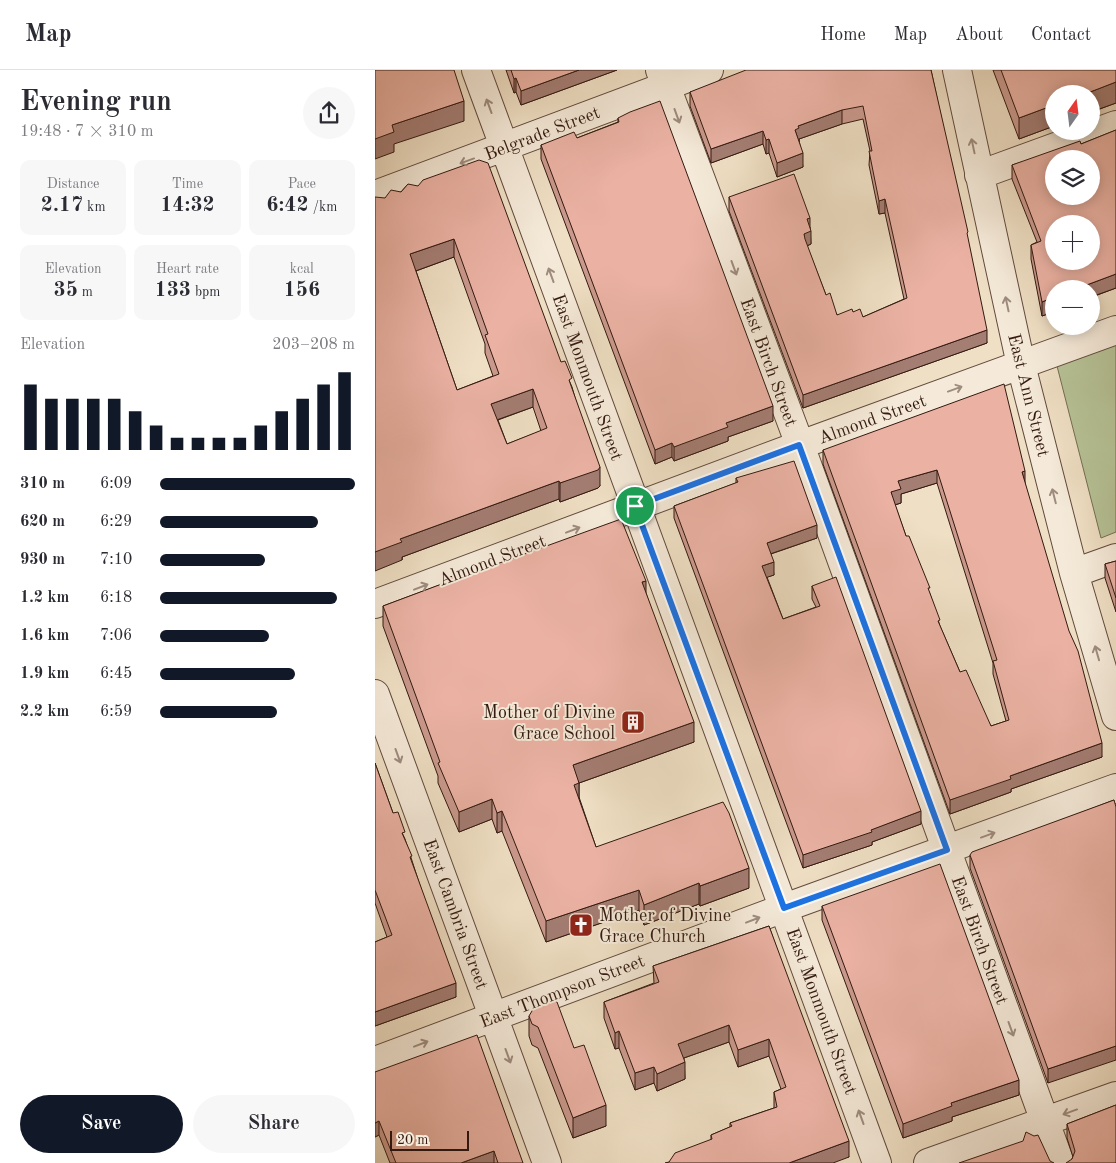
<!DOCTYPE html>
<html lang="en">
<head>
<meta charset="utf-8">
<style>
	body { margin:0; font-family:"Old Standard TT",serif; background:#f7f7f7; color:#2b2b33; height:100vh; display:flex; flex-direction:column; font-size:19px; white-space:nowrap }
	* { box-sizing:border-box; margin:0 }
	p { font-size:16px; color:#7c7c81 }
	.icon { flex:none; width:28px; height:28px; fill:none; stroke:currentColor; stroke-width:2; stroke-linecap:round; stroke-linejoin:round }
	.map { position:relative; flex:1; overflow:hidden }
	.sheet { display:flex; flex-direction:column; background:#fff; width:375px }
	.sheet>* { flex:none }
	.needle { width:32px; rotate:14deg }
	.fabs { position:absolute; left:670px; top:15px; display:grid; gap:10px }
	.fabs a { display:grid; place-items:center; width:55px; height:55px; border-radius:50%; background:#fff; box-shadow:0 2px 12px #0003; font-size:25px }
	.scale { position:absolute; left:15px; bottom:12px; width:79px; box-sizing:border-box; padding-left:5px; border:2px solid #331910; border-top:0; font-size:14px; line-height:18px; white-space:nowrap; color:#331910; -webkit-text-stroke:4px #f5ead9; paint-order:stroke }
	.pin { position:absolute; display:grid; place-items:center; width:42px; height:42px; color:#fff; margin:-21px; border:2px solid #fff; border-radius:50%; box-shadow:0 1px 5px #0007 }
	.round { display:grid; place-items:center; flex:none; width:52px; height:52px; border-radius:26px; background:#f7f7f7 }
	.overview { display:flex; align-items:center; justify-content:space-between; height:85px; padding:0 20px }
	h1 { font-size:28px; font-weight:700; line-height:38px }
	.metrics { display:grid; grid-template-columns:repeat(3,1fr); gap:8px; height:85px; padding:5px 20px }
	.metrics div { display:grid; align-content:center; border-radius:10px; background:#f7f7f7; text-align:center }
	.metrics b { font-size:21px; font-weight:700 }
	.metrics small { font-size:14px; font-weight:400 }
	.metrics p { font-size:14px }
	.chart { height:140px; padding:10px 20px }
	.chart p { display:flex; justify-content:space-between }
	.chart svg { width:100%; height:90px; margin-top:5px; stroke:#111827; stroke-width:6 }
	.primary-button { display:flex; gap:10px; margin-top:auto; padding:10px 20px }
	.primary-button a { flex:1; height:58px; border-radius:30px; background:#111827; color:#fff; font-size:20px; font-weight:700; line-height:58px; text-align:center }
	.primary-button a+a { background:#f7f7f7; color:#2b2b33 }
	ul { padding:0 20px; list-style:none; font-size:16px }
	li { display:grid; grid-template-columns:80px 60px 1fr; align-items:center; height:38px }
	li i { height:12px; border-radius:6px; background:#111827 }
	header { display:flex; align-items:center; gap:30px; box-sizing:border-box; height:70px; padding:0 25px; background:#fff; border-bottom:1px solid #e1e1e2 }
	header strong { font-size:24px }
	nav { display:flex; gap:28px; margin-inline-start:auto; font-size:18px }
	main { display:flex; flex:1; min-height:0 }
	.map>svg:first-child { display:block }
</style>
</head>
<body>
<header>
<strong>Map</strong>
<nav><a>Home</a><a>Map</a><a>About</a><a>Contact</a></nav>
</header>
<main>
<section class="sheet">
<div class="overview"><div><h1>Evening run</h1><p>19:48 · 7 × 310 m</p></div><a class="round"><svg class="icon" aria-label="share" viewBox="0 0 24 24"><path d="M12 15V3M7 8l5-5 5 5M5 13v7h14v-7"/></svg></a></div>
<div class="metrics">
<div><p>Distance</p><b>2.17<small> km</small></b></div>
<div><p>Time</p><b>14:32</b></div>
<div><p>Pace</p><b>6:42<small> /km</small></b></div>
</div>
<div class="metrics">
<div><p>Elevation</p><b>35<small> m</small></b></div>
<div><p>Heart rate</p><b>133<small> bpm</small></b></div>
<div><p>kcal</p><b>156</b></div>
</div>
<div class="chart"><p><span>Elevation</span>203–208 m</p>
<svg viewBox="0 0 160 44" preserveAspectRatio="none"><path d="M5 44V12M15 44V19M25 44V19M35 44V19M45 44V19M55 44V25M65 44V32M75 44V38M85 44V38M95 44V38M105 44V38M115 44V32M125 44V25M135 44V19M145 44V12M155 44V6"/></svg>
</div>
<ul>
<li><b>310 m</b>6:09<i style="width:100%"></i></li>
<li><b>620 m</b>6:29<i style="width:81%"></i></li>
<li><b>930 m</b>7:10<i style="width:54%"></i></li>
<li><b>1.2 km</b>6:18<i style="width:91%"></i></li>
<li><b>1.6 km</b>7:06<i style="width:56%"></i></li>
<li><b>1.9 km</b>6:45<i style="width:69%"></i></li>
<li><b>2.2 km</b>6:59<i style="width:60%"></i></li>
</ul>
<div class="primary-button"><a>Save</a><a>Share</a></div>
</section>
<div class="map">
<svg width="741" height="1093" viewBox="0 0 741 1093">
	<rect width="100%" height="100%" fill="#efdfc4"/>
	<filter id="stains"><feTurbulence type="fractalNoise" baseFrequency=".004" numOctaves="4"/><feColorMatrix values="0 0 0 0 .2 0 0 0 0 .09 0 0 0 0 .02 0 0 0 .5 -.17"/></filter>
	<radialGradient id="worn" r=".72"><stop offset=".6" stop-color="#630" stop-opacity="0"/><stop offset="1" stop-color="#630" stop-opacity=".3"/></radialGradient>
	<path fill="#b6c296" stroke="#746e53" d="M741,273v189l-15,6 -44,-172z"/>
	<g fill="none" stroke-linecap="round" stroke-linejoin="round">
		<g stroke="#624a3d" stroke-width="30">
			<path id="minor" d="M101,0l401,1093
				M285,0l140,375 260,718
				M582,0l64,295 53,208 42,143
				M604,105l137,-50
				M0,125l334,-125
				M699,503l42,-15
				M0,534l425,-159 316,-115
				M0,624l172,469
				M0,991l409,-153 332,-120
				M553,1093l188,-67"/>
		</g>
		<use href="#minor" stroke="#f5ead9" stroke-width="28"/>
	</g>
	<path fill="#ca998d" stroke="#331910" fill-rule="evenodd" d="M131,0h111l-96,35 -5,-13 -2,1z
		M556,0l37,172 19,101 -184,65 -74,-197v-14l81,30 1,17 -4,2 19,49 11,20 16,-3 10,5 41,-18 -19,-86 -6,1 -10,-49 1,-14 -7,-32 -21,5 -43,15 4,28 -26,10 -8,-24 -3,1 -3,-10 -52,19 -21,-57v-14z
		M618,0h123v33l-97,36z
		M243,48l155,303 -45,16v4l-54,20 -2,-4 -17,7 -114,-305v-14l36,-7 41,-16z
		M741,60v158l-74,28 -11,-57v-14l6,-3 -25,-63v-14l69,-21z
		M33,114l153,178 11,25 28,99 -2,2 -38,14 -1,-3 -157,58v3l-17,-362 16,-6zM79,187l31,87v9l8,23 -36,14 -41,-119zM158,337l8,24 -34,13 -9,-24z
		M448,380l202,34 77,273 -91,32v3l-61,22 -127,-350zM562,413l56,180v11l13,47 -15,5 -31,-54 -20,-46 -10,-32 -24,-58 -11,-31 6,-2v-9z
		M361,408l81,60 -46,16 3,21 -7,2 16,42 33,-12 -4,-8v-13l109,238 -49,18v3l-69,23 -129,-350v-12l62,-23z
		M741,491v51l-11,-34v-14z
		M108,499l163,24 48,149 -115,41v14l17,50 153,41 -49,18 -1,-2 -55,21 -5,-15 -93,32 -44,-111 -5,2 -5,-14 -33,13 -21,-49v-7l-55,-150v-20z
		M0,693l18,50 12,26 51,158 -81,29v-84l12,-5 -12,-34z
		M739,730l-66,283 -78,-215v-13z
		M447,836l197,189 -67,22v4l-49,17 -81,-218z
		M394,856l80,231 -180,5 42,-22v-5l19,-8v-4l44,-15v-16l7,-3 -12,-33 -31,11 -9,-25 -45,16 1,21 -28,12 -3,-8 -19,7 -16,-42 -4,1 -11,-31v-16l50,-19 -1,-17z
		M154,946l45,32 32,78 -33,12 -35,-90 -6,-3 -3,-9z
		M0,1002l148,91h-133l-11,-28 -4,2z
		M741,1035l-44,54 1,-2 -6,-19v-14z"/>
	<path fill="#a47d73" stroke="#331910" d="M204,0h38l-96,35v-14z
		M141,8v14l-2,1v-14z
		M741,12v21l-25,9v-18h-6z
		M89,31v20l-70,23v8l-19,7v-20l17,-14z
		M679,35v21l-35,13v-21z
		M467,40v14l-43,15v3l-4,-12 3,-4z
		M388,61v13l-52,19v-14z
		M394,69v14l-3,1v-14z
		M428,83v14l-26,10v-14z
		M510,129v14l-6,1v-13z
		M435,148v13h1v13l-7,3v-13l3,-15z
		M79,169v18l-44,16v-19z
		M741,204v14l-25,9v-8h-15z
		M679,227v15l-12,4v-14z
		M612,260v13l-184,65v-13z
		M158,319v18l-42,15v-18z
		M398,336v15l-45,16v4l-54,20v-14l52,-24z
		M297,373v14l-17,7v-14z
		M225,397v19l-2,2 -38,14v-19z
		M562,400v13l-36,11v9l-10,3v-14l7,-11z
		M650,401v13l-3,-12z
		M184,411v18l-157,58v3l-27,11v-19l25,-13z
		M442,455v13l-50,17v-12z
		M399,492v13l-12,4v-13z
		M271,511v20l-4,-19z
		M319,652v20l-115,41v20l-5,2 -1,-40z
		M727,673v14l-91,32v3l-61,22v-14l60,-24z
		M117,729v20l-33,13v-20z
		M127,741v20l-5,2v-20z
		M546,741v13l-49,18v3l-69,23v-13z
		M374,798v20l-49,18v-20z
		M324,813v21l-55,21v-20z
		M264,820v20l-93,32v-21z
		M81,913v14l-81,29v-14z
		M354,955v17l-51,18v-16z
		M244,961v17l-4,1v-16z
		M394,969v17l-31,11v-17z
		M741,976v14l-68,23v-14z
		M310,992v17l-28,12v-17z
		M279,997v16l-19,7v-17z
		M644,1010v15l-67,22v4l-49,17v-14l48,-21z
		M231,1035v21l-33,12v-20z
		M4,1051v14l-4,2v-14z
		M474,1071v16l-16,6h-44z
		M119,1081v12h-33z"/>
	<path fill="#ebb2a4" stroke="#331910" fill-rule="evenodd" d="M0,0h79l10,31 -72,24 2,7 -19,7z
		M136,0h68l-58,21 -5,-13 -2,1z
		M371,0h185l37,162 -1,1 20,97 -184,65 -74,-198 65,-23 16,44 -3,1 4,12 -7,3 1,5 21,56 4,-2 7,22 15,-6 1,3 7,-3 3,8 44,-19 -22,-99 -6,2 -10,-50h3l-9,-45 -21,4 -44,16 1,2 -4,2 8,23 -26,10 -8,-24 -3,1 -3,-9 -52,18 -21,-57z
		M626,0h115v12l-31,12h-31v11l-35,13z
		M285,31l113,305 -47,17 2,4 -54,20 -2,-4 -17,7 -114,-305 33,-13 3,6 42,-16 -1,-4 12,-6z
		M741,60v144l-40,15h-22v8l-12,5 -11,-57 10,-4 -29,-76 68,-24 1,3zM679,89h37v37h-37zM679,154h37v37h-37z
		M104,90l9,3 73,199 4,-1 7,17 -3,2 31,87 -2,3 -38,13 -1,-2 -159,58 2,3 -27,10v-355l10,1 6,-8 10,2 7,-8 10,2 5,-6zM79,169l34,95 -3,1 14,39 -42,16 -47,-136zM158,319l14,39 -40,16 -16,-40z
		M629,314l21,87 -3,1 47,159 9,20 24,92 -92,33 1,3 -61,21 -127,-350zM562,400l60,190 -4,1 16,59 -18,6 -25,-56 -6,2 -22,-51 2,-1 -12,-32h2l-21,-52h-3l-15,-44 10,-3 -3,-8z
		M419,391l23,64 -50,18 7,19 -12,4 21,53 37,-13 -8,-20 24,-9 85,234 -50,19 1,2 -69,23 -129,-349 64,-24 -2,-4z
		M246,449l25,62 -4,1 52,140 -121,43 6,18 -5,2 22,62 127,-45 6,11 20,55 -49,18 -1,-3 -55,22 -5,-15 -93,31 -44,-110 -5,2 -5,-14 -33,13 -21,-49 2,-1 -57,-156 64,-24v-4l35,-12 1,3z
		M741,491v37l-11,-34z
		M0,693l18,50 5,-1 7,20 -3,1 10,23 -2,1 46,126 -81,29v-70l17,-7 -17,-45z
		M739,730l2,7v239l-68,23 -78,-214 2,-3z
		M565,794l79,216 -68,23 1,3 -49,18 -81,-218z
		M394,856l80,215 -60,22h-124l4,-1 6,-9 37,-14 -1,-4 21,-9 -2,-3 47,-16 -3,-15 12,-5 -17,-48 -31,11 -9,-25 -51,19 7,18 -28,12 -3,-7 -19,6 -16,-42 -4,2 -11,-31 55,-20 -6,-16z
		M172,928l10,4 17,46 10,-3 22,60 -33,13 -35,-91 -6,-3 -3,-8 9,-15z
		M102,965l46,128h-25l-4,-12 -33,12h-65l-17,-42 -4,2v-51z
		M741,1035v58h-50l6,-4 3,-8 -8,-27z
		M651,1062l8,4 4,-1 12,26 4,2h-95l64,-22z"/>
	<defs><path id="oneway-shaft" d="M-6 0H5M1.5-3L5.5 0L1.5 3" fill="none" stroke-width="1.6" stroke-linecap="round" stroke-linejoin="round" transform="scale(1.25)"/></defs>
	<g stroke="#9e8c7f">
		<use href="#oneway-shaft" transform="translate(114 36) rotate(-110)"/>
		<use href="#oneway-shaft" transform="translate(302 46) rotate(70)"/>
		<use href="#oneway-shaft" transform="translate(598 76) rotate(-102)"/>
		<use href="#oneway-shaft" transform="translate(92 91) rotate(160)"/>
		<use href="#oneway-shaft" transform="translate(359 198) rotate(70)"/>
		<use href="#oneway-shaft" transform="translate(176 205) rotate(-110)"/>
		<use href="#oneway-shaft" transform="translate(632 234) rotate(-102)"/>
		<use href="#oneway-shaft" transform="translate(580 319) rotate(-20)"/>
		<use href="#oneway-shaft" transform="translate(679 426) rotate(-104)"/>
		<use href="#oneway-shaft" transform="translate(198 460) rotate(-21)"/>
		<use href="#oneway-shaft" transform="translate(46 517) rotate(-21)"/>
		<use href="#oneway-shaft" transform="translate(722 583) rotate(-106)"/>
		<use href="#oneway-shaft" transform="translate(23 686) rotate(70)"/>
		<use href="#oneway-shaft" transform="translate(613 765) rotate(-20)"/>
		<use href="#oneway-shaft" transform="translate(378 850) rotate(-21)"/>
		<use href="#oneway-shaft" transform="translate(636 959) rotate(70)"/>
		<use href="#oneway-shaft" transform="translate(46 974) rotate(-21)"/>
		<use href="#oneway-shaft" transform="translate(133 986) rotate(70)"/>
		<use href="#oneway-shaft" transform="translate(695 1042) rotate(160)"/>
		<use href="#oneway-shaft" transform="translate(486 1047) rotate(-110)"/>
	</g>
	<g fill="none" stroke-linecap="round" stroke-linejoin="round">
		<g stroke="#fff" stroke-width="10">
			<path id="route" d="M424,375l148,405 -163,58 -149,-402z"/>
		</g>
		<use href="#route" stroke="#1a73e8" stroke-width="6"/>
	</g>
	<defs>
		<g id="building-square" transform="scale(1.25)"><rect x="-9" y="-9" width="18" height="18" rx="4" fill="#8f2418" stroke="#f5ead9"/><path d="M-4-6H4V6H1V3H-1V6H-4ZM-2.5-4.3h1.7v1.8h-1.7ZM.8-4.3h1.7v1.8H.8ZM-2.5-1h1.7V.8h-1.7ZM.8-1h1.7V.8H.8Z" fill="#fff"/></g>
		<g id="church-square" transform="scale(1.25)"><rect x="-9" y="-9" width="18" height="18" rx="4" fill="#8f2418" stroke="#f5ead9"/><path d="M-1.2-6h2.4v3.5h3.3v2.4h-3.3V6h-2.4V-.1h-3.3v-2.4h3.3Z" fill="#fff"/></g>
	</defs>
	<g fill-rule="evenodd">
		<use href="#building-square" x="258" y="652"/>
		<use href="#church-square" x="206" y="855"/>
	</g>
	<g text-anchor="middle" stroke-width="4" stroke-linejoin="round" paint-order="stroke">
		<g font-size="18" fill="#331910" stroke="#f5ead9">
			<text transform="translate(167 63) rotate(-21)" y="6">Belgrade Street</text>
			<text transform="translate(394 292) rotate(70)" y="6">East Birch Street</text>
			<text transform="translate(213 307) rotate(70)" y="6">East Monmouth Street</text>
			<text transform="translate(654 325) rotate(76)" y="6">East Ann Street</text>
			<text transform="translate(497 349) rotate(-20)" y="6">Almond Street</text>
			<text transform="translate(117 490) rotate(-21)" y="6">Almond Street</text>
			<text transform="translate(81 844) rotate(70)" y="6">East Cambria Street</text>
			<text transform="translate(605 870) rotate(70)" y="6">East Birch Street</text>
			<text transform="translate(187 921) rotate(-21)" y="6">East Thompson Street</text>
			<text transform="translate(447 941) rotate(70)" y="6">East Monmouth Street</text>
		</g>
		<g font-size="18" fill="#331910" stroke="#f5ead9" text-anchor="end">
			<text x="240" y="648">Mother of Divine<tspan x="240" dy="21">Grace School</tspan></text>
			<text x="224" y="851" text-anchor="start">Mother of Divine<tspan x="224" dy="21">Grace Church</tspan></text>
		</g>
	</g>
	<rect width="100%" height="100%" filter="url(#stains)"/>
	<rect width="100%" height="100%" fill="url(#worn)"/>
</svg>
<div class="fabs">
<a><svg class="needle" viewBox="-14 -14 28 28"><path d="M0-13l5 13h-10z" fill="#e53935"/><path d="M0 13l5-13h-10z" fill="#7c7c81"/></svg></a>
<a><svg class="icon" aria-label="layers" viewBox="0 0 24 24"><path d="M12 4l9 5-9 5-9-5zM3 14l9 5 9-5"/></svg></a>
<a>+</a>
<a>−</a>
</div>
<div class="scale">20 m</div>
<div class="pin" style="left:260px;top:436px;background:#1e9e55"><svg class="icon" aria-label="arrive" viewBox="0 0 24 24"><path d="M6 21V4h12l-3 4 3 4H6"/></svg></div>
</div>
</main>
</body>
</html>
